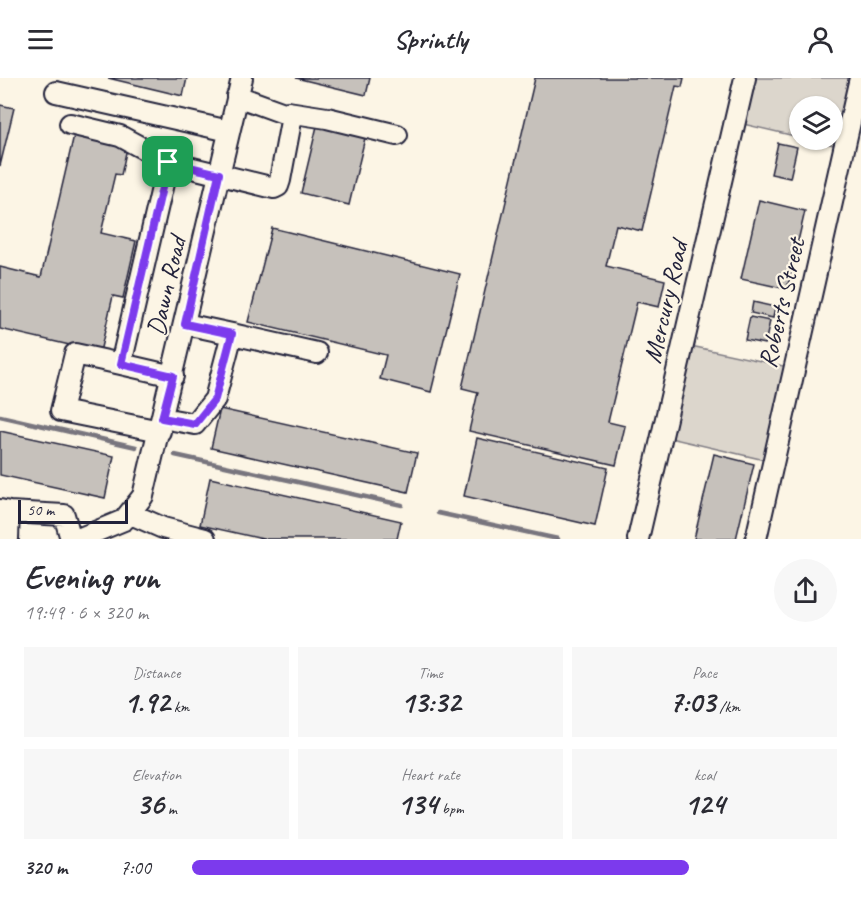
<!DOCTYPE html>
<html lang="en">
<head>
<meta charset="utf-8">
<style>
	body { margin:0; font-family:Caveat,sans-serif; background:#f7f7f7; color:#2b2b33; height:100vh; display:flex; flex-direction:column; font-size:22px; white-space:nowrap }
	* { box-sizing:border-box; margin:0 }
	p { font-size:20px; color:#7c7c81 }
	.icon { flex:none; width:33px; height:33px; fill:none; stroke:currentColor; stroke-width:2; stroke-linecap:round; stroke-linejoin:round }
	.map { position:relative; height:461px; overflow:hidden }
	.drawer { display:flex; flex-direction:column; background:#fff; flex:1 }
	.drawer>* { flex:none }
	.controls { position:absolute; left:789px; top:18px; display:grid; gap:12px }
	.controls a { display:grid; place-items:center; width:54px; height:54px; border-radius:50%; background:#fff; box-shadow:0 2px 4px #0004; font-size:30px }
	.scale { position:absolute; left:18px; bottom:15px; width:110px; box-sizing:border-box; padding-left:6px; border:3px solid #22223b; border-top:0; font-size:16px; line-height:21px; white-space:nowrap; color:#22223b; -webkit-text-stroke:4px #fcf5e5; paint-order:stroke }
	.pin { position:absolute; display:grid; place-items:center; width:51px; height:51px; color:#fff; margin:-26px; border-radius:12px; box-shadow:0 3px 9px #0006 }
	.round { display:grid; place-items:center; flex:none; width:63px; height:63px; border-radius:32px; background:#f7f7f7 }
	.summary { display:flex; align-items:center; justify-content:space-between; height:102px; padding:0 24px }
	h1 { font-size:33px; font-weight:600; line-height:45px }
	.figures { display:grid; grid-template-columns:repeat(3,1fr); gap:9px; height:102px; padding:6px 24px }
	.figures div { display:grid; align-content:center; border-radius:0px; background:#f7f7f7; text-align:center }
	.figures b { font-size:30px; font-weight:600 }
	.figures small { font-size:16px; font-weight:400 }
	.figures p { font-size:16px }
	ul { padding:0 24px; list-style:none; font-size:20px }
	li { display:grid; grid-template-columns:96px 72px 1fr; align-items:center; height:45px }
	li i { height:15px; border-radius:8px; background:#7c3aed }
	header { display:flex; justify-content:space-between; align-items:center; height:78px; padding:0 24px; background:#fff; font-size:27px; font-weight:600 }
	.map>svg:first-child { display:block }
</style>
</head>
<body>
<header><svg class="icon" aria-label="menu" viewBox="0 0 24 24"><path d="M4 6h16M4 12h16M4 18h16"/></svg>Sprintly<svg class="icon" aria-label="person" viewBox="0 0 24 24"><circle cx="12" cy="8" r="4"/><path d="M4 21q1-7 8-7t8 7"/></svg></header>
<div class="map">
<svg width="861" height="461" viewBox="0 0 861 461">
	<rect width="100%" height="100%" fill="#fcf5e5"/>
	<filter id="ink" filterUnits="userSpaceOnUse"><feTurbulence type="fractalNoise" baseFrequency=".0167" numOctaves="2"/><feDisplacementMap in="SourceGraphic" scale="12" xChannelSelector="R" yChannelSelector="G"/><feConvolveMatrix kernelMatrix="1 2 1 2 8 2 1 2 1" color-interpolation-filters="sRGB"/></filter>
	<g filter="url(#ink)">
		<path fill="#dcd6cc" stroke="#7f7c84" stroke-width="1.5" d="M756,0h99l-16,68 -28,-6h21v-34h-32l-1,31 -56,-13z
			M691,268l97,21 -19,94 -99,-23z"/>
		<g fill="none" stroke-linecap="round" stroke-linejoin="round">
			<path stroke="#78757e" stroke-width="4.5" d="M0,338l136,31
				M175,377l227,50
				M438,435l120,26"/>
		</g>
		<path fill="#c6c1bb" stroke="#22223b" stroke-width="1.5" d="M108,0h79l-4,18z
			M296,0h74l-4,17z
			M535,0h149l-2,9 -6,-1 -34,145 -26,-6 -10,41 59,14 -6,27 -22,-5 -29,120 17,4 -9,39 -147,-34 9,-39 -16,-4z
			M0,27l14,3 -14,58z
			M317,48l48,12 -16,67 -48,-12z
			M74,57l53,13 -6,27 -6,-1 -14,59 35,8 -13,57 -10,-2 -13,56 -100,-23v-62l41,10z
			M778,65l19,4 -7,31 -19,-4z
			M759,122l46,11 -18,78 -46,-10z
			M272,150l188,46 -29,118 -51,-13 6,-24 -138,-33z
			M753,224l22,5 -2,11 -22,-5z
			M750,239l20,4 -5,23 -20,-4z
			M220,331l197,44 -9,39 -197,-44z
			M0,353l114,25 -9,42 -105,-23z
			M477,360l131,30 -13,58 -131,-30z
			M714,376l40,10 -18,75h-42z
			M210,400l191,43 -4,18h-134l-63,-14z"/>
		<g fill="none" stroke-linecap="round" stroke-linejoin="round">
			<g stroke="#22223b" stroke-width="24">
				<path id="minor" d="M56,14l173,39
					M288,34l39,6 70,17
					M70,46l50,12 48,26
					M232,256l85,19
					M121,286l-46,-10 -14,57 99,20
					M173,298l-52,-12 47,-202 106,26 4,-2 2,-6 12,-64 -55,-20
					M162,340l33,6 20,-25 17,-65 -47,-10
					M0,432l9,2 -1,27
					M9,434l55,3 7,24
					M131,436l32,14 42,11
					M78,461l46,-19 19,-24 99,-418
					M638,461l107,-461
					M756,461l104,-461"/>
			</g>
			<use href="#minor" stroke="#fcf5e5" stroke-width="20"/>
		</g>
	</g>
	<g fill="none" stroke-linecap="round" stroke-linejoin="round" filter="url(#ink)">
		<g stroke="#fff" stroke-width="12">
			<path id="route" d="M168,84l51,12 -34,150 47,10 -17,65 -20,25 -33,-6 11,-42 -52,-12z"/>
		</g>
		<use href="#route" stroke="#7c3aed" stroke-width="8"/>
	</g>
	<g text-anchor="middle" stroke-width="4.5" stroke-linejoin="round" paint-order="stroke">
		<g font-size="26" fill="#22223b" stroke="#fcf5e5">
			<text transform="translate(166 208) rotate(-77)" y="9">Dawn Road</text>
			<text transform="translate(665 224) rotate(-77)" y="9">Mercury Road</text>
			<text transform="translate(781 225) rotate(-77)" y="9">Roberts Street</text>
		</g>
	</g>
</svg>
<div class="controls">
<a><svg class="icon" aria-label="layers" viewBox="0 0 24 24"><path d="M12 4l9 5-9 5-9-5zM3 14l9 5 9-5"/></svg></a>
</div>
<div class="scale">50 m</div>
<div class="pin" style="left:168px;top:84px;background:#1e9e55"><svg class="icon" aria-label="arrive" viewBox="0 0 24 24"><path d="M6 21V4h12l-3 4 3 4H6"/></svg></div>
</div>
<section class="drawer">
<div class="summary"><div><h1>Evening run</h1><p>19:49 · 6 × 320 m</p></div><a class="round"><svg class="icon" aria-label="share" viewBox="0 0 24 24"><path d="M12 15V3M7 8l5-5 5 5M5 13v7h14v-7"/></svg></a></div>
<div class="figures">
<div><p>Distance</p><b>1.92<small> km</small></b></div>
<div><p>Time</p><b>13:32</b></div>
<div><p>Pace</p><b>7:03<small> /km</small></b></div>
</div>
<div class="figures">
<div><p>Elevation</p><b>36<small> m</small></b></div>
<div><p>Heart rate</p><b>134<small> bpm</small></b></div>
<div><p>kcal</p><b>124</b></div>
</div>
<ul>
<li><b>320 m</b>7:00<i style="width:77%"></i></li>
</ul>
</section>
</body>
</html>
